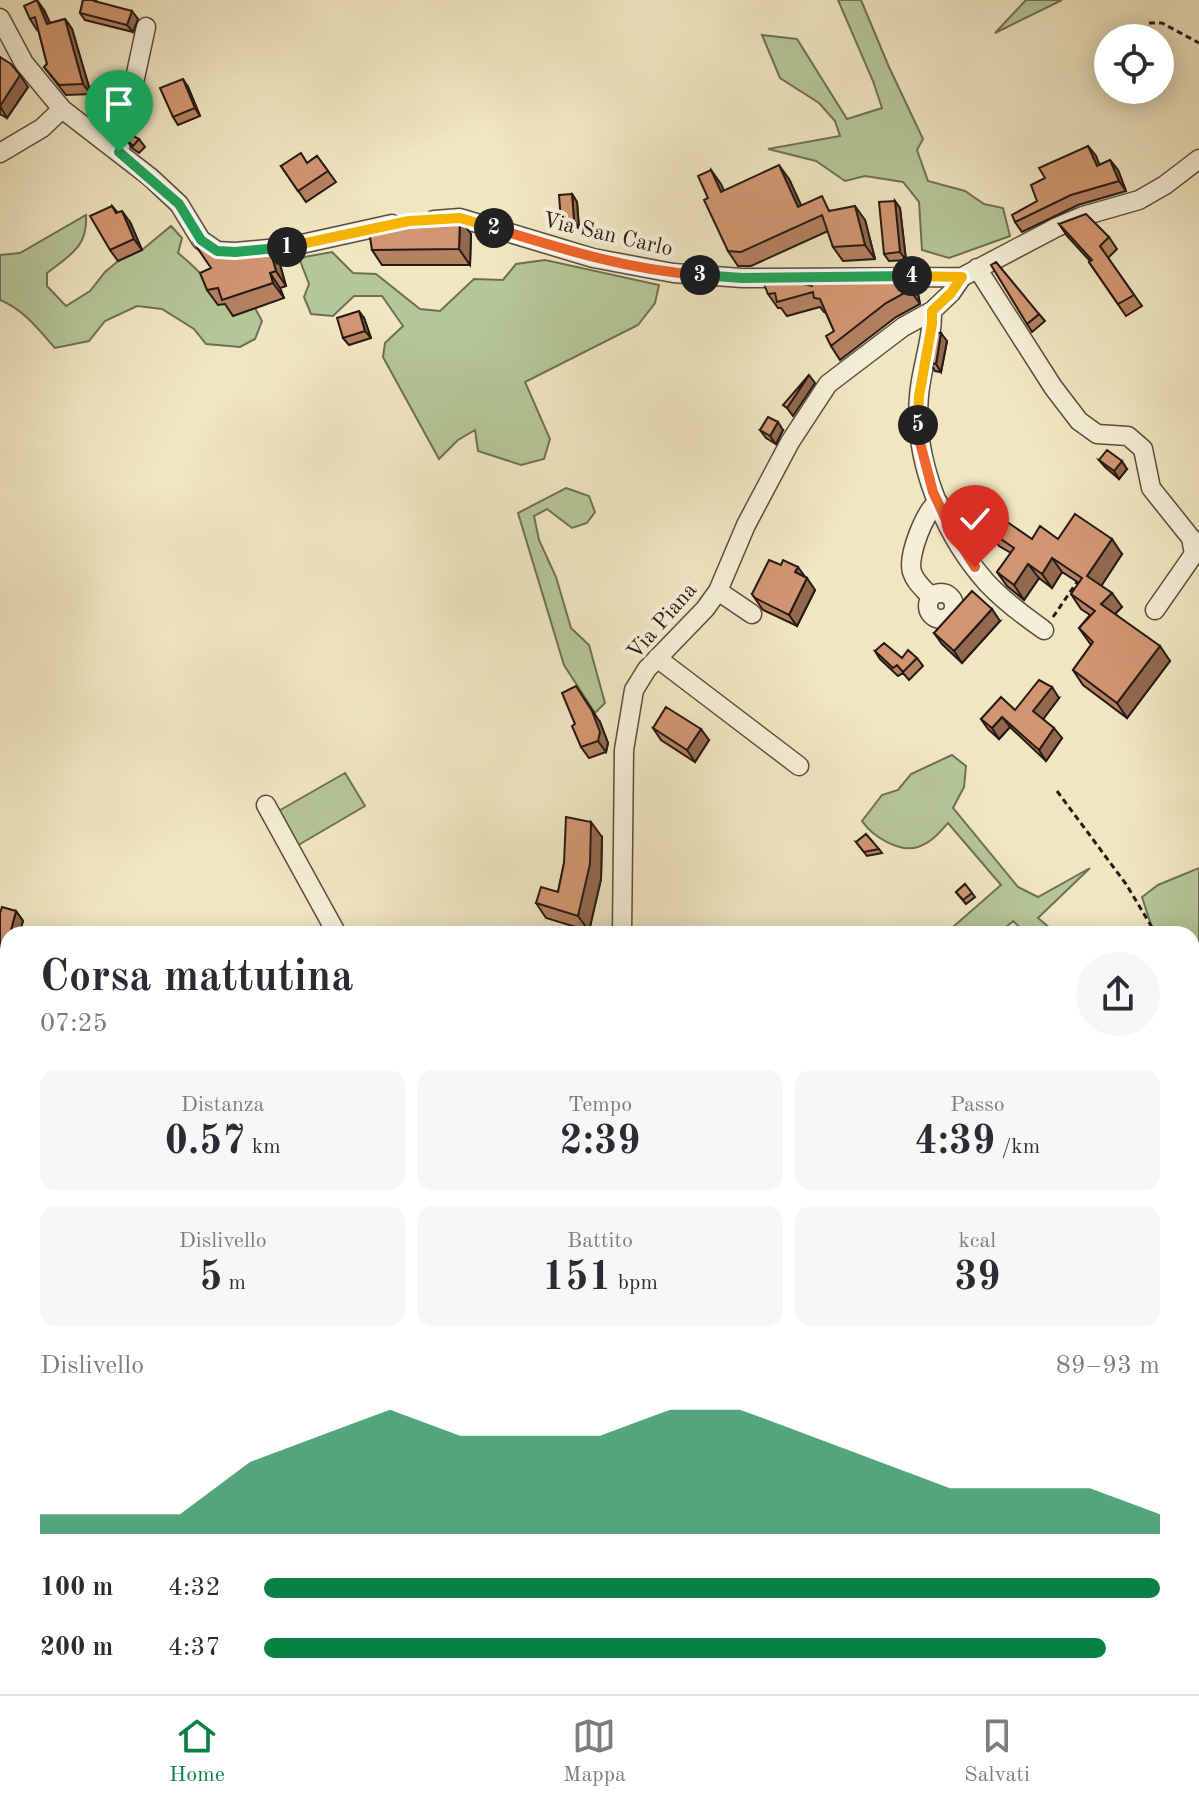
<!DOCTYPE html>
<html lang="it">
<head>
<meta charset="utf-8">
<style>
	body { margin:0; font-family:"Old Standard TT",serif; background:#f7f7f7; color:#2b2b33; height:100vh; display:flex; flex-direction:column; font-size:30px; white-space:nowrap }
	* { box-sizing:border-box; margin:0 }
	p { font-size:26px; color:#7c7c81 }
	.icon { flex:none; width:44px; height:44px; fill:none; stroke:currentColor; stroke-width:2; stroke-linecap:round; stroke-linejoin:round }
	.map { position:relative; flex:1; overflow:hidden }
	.panel { position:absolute; left:0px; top:926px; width:1200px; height:768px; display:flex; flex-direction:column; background:#fff; border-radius:24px 24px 0 0; box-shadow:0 4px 20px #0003 }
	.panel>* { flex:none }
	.controls { position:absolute; left:1094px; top:24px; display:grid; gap:16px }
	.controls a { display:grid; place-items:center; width:80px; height:80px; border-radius:50%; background:#fff; box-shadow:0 4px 20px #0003; font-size:40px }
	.pin { position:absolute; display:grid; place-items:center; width:68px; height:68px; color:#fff; margin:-82px -34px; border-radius:50% 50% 50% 0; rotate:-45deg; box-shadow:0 0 8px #0007 }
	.pin .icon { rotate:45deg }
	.km { position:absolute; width:40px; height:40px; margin:-20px; border-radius:50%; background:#222; color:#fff; font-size:22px; line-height:40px; text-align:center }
	.round { display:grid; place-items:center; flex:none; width:84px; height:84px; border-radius:42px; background:#f7f7f7 }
	.headline { display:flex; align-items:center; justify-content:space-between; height:136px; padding:0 40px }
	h1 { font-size:44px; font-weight:700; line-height:60px }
	.metrics { display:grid; grid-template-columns:repeat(3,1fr); gap:12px; height:136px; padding:8px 40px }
	.metrics div { display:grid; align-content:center; border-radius:16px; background:#f7f7f7; text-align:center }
	.metrics b { font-size:40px; font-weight:700 }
	.metrics small { font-size:22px; font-weight:400 }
	.metrics p { font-size:22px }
	.chart { height:224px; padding:16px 40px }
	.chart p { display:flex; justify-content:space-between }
	.chart svg { width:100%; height:144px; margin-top:8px; fill:#0b8043; opacity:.7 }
	ul { padding:0 40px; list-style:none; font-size:26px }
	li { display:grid; grid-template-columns:128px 96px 1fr; align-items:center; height:60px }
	li i { height:20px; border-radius:10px; background:#0b8043 }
	.menu { display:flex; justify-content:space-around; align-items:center; height:112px; border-top:2px solid #e1e1e2; background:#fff; font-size:22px; color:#7c7c81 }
	.menu a { display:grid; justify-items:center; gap:4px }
	.menu .active { color:#0b8043 }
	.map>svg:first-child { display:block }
</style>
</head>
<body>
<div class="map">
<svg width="1199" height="1694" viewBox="0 0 1199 1694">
	<rect width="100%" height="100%" fill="#f0e6c1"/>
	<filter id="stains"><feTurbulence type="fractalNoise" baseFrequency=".0025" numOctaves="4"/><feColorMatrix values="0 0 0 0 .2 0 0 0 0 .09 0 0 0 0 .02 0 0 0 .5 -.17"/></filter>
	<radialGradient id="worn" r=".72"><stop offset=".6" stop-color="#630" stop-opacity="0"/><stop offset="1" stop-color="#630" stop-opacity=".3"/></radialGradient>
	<path fill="#b5c697" stroke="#6e7055" stroke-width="2" d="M838,0h23l28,67 34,72 -6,11 11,31 37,10 19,13 19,4 7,28 -61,22 -27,-8 -3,-48 -16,-20 -38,-6 -20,5 -29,-20 -48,-12 72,-13 -5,-15 -16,-18 -39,-25 -18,-43 35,4 50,80 35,-11 -9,-27z
		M1026,0h36l-67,33z
		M86,215c2,32 -16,40 -39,58v13l19,20 24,-15 15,-19 13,-11 24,-11 29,-24 11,12 -4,15c15,12 50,46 55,62l22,-7 7,13 -7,18 -15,8 -34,-3 -12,-15 -32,-20 -25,-3 -32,15 -16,20 -34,7c-17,-19 -31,-38 -55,-48v-45l20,-2z
		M332,252l21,21 23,1 44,35 20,2 34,-32 29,1 13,-16 29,-4 114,25 -4,18 -17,22 -113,57 25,57 -6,20 -23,6 -43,-14 -3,-21 -17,10 -19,19 -56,-102 2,-14 18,-17 -21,-30h-28l-21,20 -22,-2 -7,-17 5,-13 -10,-26z
		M566,488l23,8 6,16 -8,11 -15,5 -25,-19 -13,7 5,24 17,37 15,51 18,17 16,58 -10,10 -31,-48 -46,-152z
		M952,755l14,11 -2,21 -11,21 65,79 20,10 52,-29 -52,50 19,16h-30l-14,-13 -15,13h-53l56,-49 -53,-62c-9,10 -17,20 -30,24 -19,6 -46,-11 -56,-26l20,-26 16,-5 13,-16z
		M345,773l20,33 -70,41 -20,-34z
		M1199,868v117l-7,-8v-43h-38l-12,-37 16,-12z
		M1199,1193v67l-7,-1v-62z
		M898,1686h182l-14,8h-169z"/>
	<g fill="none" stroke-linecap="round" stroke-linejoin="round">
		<path stroke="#6c7d74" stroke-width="4" d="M0,1138l8,-9"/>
		<g stroke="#594d3e" stroke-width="21">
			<path id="minor" d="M0,18l24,45 38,46 88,68 29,27 22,36 16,11 18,1 53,-5 104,-23
				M119,152l27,-125
				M0,153l42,-25 20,-19
				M434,220l26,-2 133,40 80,15 69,5 220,-1 95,-50 26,-11 56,-16 26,-15 34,-26
				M977,268l76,119 26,34 18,13 31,2 15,13 8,39 40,50 3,16 -39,56
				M932,311c1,28 -11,56 -13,85 -6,64 25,139 68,187 17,18 37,33 57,47
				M718,591l34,23
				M928 606a13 13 0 1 1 26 0a13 13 0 1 1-26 0Z
				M931,597c-7,-8 -16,-15 -19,-25 -5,-16 13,-61 26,-70
				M657,658l142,108
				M266,805l71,129
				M622,934l2,-184 10,-60 13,-21 58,-60 13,-18 28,-66 44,-83 38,-58 75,-57 29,-16 19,-18 11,-16
				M0,991l8,2
				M0,1156l8,-9
				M1192,1411l7,-1
				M0,1626h8
				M490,1686l2,8"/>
		</g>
		<path stroke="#271a13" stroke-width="3" stroke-dasharray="6 4" stroke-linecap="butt" d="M1149,23h13l37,20
			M1053,617l24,-35
			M1057,791l69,93 30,50
			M1192,984l7,8"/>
		<use href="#minor" stroke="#f5efd7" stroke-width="18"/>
	</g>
	<path fill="#b48161" stroke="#271a13" stroke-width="2" d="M83,0h13l1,2 41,17 -5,13 -48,-12 -5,-7z
		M44,10l6,13 15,-4 7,10 19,65 -25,1 -22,-28 3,-3 -9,-35 -1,1 -7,-11z
		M0,57l28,30 -21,31 -7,-4z
		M188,87l12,29 -22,9 -5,-8z
		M139,139l6,8 -6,6 -7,-5 -5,-8z
		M1088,146l8,10 3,9 11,-5 8,10 8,21 -48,14 -56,27 -7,-10 22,-21 8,-23z
		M317,156l19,26 -30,20 -25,-36 26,-3z
		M711,170l13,21 65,-12 12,26 31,6 33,9 10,39 -32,2 -10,-14 -5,-16 -77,35h-13l-10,-15 -20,-53z
		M572,194l5,8 2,26 -12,1 -6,-8z
		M895,201l5,7 6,52 -17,1 -5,-7z
		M112,206l6,7 12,9 12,28 -24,11 -8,-11z
		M1059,224l50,13 8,12 -9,9 34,48 -16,10 -37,-54 1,-1 -23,-25z
		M471,234l-1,31h-88l-10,-15z
		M279,261l7,25 -6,2 4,10 -51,18 -8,-12 -7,1 -11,-15 4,-22z
		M812,286l105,3 3,15 -24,13 -56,43 -9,-14 3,-15 -8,-18 -2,-1 -4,-5 -33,9 -6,-8h-3l-10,-14z
		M1039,314l6,7 -13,11 -5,-8z
		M364,318l7,20 -22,7 -6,-7z
		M947,341l-6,31 -6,-1 -5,-8z
		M760,430h23l-7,14 -10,-6z
		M1099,460l28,9 -8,10 -14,-12z
		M989,531l43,8h26l64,15 -21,32 21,21 -7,7 55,47 -43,57 -44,-33 -10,-15 18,-25 -12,-17 11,-13 -9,-6 -10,-15 8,-11 -17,-11 -10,16 -13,-10 -15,22 -17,-14 -10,-14 14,-19 -12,-7z
		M805,577l10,13 -18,36 -34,-16 -11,-16z
		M1000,621l-38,42 -20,-19 -8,-11z
		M875,651l27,7h15l6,8 -14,14 -6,-7 -5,3 -18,-17z
		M1059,698l-16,21 19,19 -16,23 -36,-34 -11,12 -11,-10 -7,-10z
		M600,722l8,21 -2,9 -17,6 -8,-11z
		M653,728l56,12 -14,22 -34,-22z
		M602,837l-1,42 -12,52 -43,-13 -10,-15 22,-11 6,-29z
		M856,842l23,7 3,4 -15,3z
		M965,884l10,13 -9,7 -10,-12z
		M16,911l7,10 -4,13h-11v48l-8,-3v-66z
		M1199,1599v24l-2,1 -5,-7v-14z
		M573,1686h54l4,6 -3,2h-66z"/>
	<path fill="#92694f" stroke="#271a13" stroke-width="2" d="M37,0l7,10 11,24 -8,-10z
		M132,11l6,8 -5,13 -6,-7z
		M65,19l7,10 19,65 -8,-10z
		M20,75l8,12 -21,31 -7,-12z
		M183,79l5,8 12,29 -5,-8z
		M1088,146l8,10 8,20 -7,-10z
		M1110,160l8,10 8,21 -7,-10z
		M779,165l10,14 19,42 -10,-14z
		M711,170l10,14 10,22 -10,-14z
		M572,194l5,8 2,26 -5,-8z
		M895,201l5,7 6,52 -6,-8z
		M855,206l10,14 10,39 -10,-14z
		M122,211l8,11 12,28 -8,-11z
		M460,219l11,15 -1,31 -11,-16z
		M269,246l10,15 7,25 -10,-15z
		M270,273l10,15 4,10 -11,-15z
		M907,275l10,14 3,15 -10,-14z
		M359,311l5,7 7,20 -6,-7z
		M941,333l6,8 -6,31 -5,-8z
		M809,375l6,8 -22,33 -6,-8z
		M778,422l5,8 -7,14 -6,-8z
		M1122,461l5,8 -8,10 -5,-8z
		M1112,539l10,15 -24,37 -11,-15z
		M1052,558l10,14 -10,16 -10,-14z
		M1028,564l11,14 -15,22 -10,-15z
		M798,567l8,11 -11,-6z
		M807,578l8,12 -18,36 -8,-11z
		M1112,593l10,14 -11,11 -10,-14z
		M992,609l8,12 -38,42 -8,-12z
		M1160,646l10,15 -43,57 -10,-15z
		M576,686l24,36 8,21 -2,9 -8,-11z
		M1052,687l7,11 -18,24 -8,-11z
		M1002,717l8,10 -11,12 -7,-11z
		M1054,728l8,10 -16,23 -7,-11z
		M701,729l8,11 -14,22 -8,-12z
		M591,822l11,15 -1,42 -12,52 -11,-15z
		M16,911l7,10 -4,13h-9z"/>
	<path fill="#d19671" stroke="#271a13" stroke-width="2" d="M37,0l10,24 18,-5 18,65 -24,1 -15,-18 3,-3 -12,-47 -5,2 -6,-13z
		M83,0h11v1l38,10 -5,14 -47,-12z
		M0,57l11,7 9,11 -20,31z
		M183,79l12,29 -22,9 -13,-29z
		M128,133l11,6 -6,7 -6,-6z
		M1088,146l9,20 13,-6 9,21 -48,14 -56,27 -3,-7 25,-14 -6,-16 14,-7 -6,-10z
		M301,153l6,10 10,-7 11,15 -30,20 -17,-25z
		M779,165l19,42 24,-11 7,15 26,-5 10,39 -32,2 -11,-32 -81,37 -13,-1 -24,-51 4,-2 -10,-22 13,-6 10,22z
		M572,194l2,26 -13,1 -2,-26z
		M895,201l5,51 -16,2 -5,-52z
		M112,206l4,7 6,-2 12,28 -24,11 -20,-34z
		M1086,214l23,23 -9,9 34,49 -16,9 -29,-42 3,-2 -33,-36z
		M448,215l12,4 -1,30 -87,1 -4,-25 32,-7z
		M194,243l12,5 18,1 45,-3 7,25 -6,2 3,10 -51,17 -4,-12 -11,2 -7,-17 11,-5z
		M996,262l43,52 -12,10 -36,-59z
		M857,275h50l3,15 -24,13 -55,43 -5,-10 8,-5 -14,-32 -6,-1 -1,-6 -36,10 -2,-9 -7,1 -4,-10 7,-2 -1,-5 42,9 -1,-6z
		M359,311l6,20 -22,7 -6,-20z
		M936,333h5l-5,31 -6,-1z
		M809,375l-22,33 -4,-3z
		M768,417l10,5 -8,14 -10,-6z
		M1107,450l15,11 -8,10 -15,-11z
		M1075,514l37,25 -25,37 25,17 -11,11 59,42 -43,57 -44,-33 20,-28 -14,-14 16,-17 -24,-17 11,-16 -30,-20 -10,16 -14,-10 -14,21 -17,-13 17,-24 -25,-17 11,-14 32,22 8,-13 18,13z
		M769,560l12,5 2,-5 15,7 -3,5 12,6 -18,37 -34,-17 -3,-4z
		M972,591l20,18 -38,42 -20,-18z
		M884,643l18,15 6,-8 9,8 -14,14 -6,-7 -4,3 -18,-17z
		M1039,680l13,7 -19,24 21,17 -15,22 -37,-33 -10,11 -11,-9 20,-22 14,13z
		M576,686l16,25 8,21 -2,9 -17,6 -9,-21 3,-2 -13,-31z
		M666,707l35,22 -14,21 -34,-22z
		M566,817l25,5 -1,42 -12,52 -42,-13 5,-16 17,5 6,-29z
		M866,834l13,15 -15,3 -8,-10z
		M965,884l7,9 -9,7 -7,-8z
		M2,907l14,4 -6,23h-2l-3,15 3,1v25l-8,-4v-58z
		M1199,1599v13l-7,4v-13z
		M573,1686h36l-14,8h-33z"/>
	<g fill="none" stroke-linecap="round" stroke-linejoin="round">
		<g stroke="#fff" stroke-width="16">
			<path id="split-1" d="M119,152l60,52 22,36 16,11 18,1 52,-5"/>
		</g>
		<g stroke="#fff" stroke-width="16">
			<path id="split-2" d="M287,247l122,-26 51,-3 34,10"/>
		</g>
		<g stroke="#fff" stroke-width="16">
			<path id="split-3" d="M494,228c68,21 135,42 206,47"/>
		</g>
		<g stroke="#fff" stroke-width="16">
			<path id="split-4" d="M700,275l42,3 170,-2"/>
		</g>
		<g stroke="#fff" stroke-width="16">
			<path id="split-5" d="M912,276l50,1 -11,16 -19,18v13l-13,72 -1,29"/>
		</g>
		<g stroke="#fff" stroke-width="16">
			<path id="split-6" d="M918,425v10l15,57 15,32 27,43"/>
		</g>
		<use href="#split-1" stroke="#22a559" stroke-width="10"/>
		<use href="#split-2" stroke="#f5b400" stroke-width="10"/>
		<use href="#split-3" stroke="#f0652b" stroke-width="10"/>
		<use href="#split-4" stroke="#22a559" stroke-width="10"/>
		<use href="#split-5" stroke="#f5b400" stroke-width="10"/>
		<use href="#split-6" stroke="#f0652b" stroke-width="10"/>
	</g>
	<g text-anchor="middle" stroke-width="8" stroke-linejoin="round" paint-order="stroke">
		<g font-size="22" fill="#271a13" stroke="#f5efd7">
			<text transform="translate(608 233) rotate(13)" y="8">Via San Carlo</text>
			<text transform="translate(661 620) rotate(-49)" y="8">Via Piana</text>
		</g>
	</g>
	<rect width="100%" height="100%" filter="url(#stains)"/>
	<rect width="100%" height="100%" fill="url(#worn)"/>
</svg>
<div class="controls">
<a><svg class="icon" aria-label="locate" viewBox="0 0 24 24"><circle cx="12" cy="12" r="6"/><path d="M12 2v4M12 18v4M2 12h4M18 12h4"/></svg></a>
</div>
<div class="pin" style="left:119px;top:152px;background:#1e9e55"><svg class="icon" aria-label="arrive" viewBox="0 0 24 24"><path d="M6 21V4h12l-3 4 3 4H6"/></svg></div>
<div class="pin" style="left:975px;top:567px;background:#d93025"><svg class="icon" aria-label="check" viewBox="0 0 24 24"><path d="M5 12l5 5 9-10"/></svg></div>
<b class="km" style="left:287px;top:247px">1</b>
<b class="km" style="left:494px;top:228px">2</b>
<b class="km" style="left:700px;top:275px">3</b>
<b class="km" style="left:912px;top:276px">4</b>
<b class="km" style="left:918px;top:425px">5</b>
<section class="panel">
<div class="headline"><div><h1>Corsa mattutina</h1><p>07:25</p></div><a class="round"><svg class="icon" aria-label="share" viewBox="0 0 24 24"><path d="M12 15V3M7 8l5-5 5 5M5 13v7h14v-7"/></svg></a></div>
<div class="metrics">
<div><p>Distanza</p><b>0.57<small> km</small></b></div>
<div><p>Tempo</p><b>2:39</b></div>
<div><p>Passo</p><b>4:39<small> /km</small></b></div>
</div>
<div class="metrics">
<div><p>Dislivello</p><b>5<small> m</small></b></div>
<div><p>Battito</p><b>151<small> bpm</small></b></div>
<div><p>kcal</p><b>39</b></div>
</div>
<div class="chart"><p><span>Dislivello</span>89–93 m</p>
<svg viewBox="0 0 160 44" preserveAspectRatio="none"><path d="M0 44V38L10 38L20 38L30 22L40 14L50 6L60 14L70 14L80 14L90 6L100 6L110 14L120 22L130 30L140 30L150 30L160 38V44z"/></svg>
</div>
<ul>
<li><b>100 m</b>4:32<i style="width:100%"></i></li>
<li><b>200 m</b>4:37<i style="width:94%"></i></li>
</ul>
</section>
</div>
<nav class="menu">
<a class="active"><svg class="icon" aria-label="home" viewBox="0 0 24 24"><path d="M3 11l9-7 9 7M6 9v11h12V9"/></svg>Home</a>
<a><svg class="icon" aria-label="map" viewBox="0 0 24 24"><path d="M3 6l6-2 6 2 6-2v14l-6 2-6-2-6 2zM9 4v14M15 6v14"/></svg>Mappa</a>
<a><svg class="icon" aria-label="saved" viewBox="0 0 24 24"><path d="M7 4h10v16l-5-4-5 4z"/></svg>Salvati</a>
</nav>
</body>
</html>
